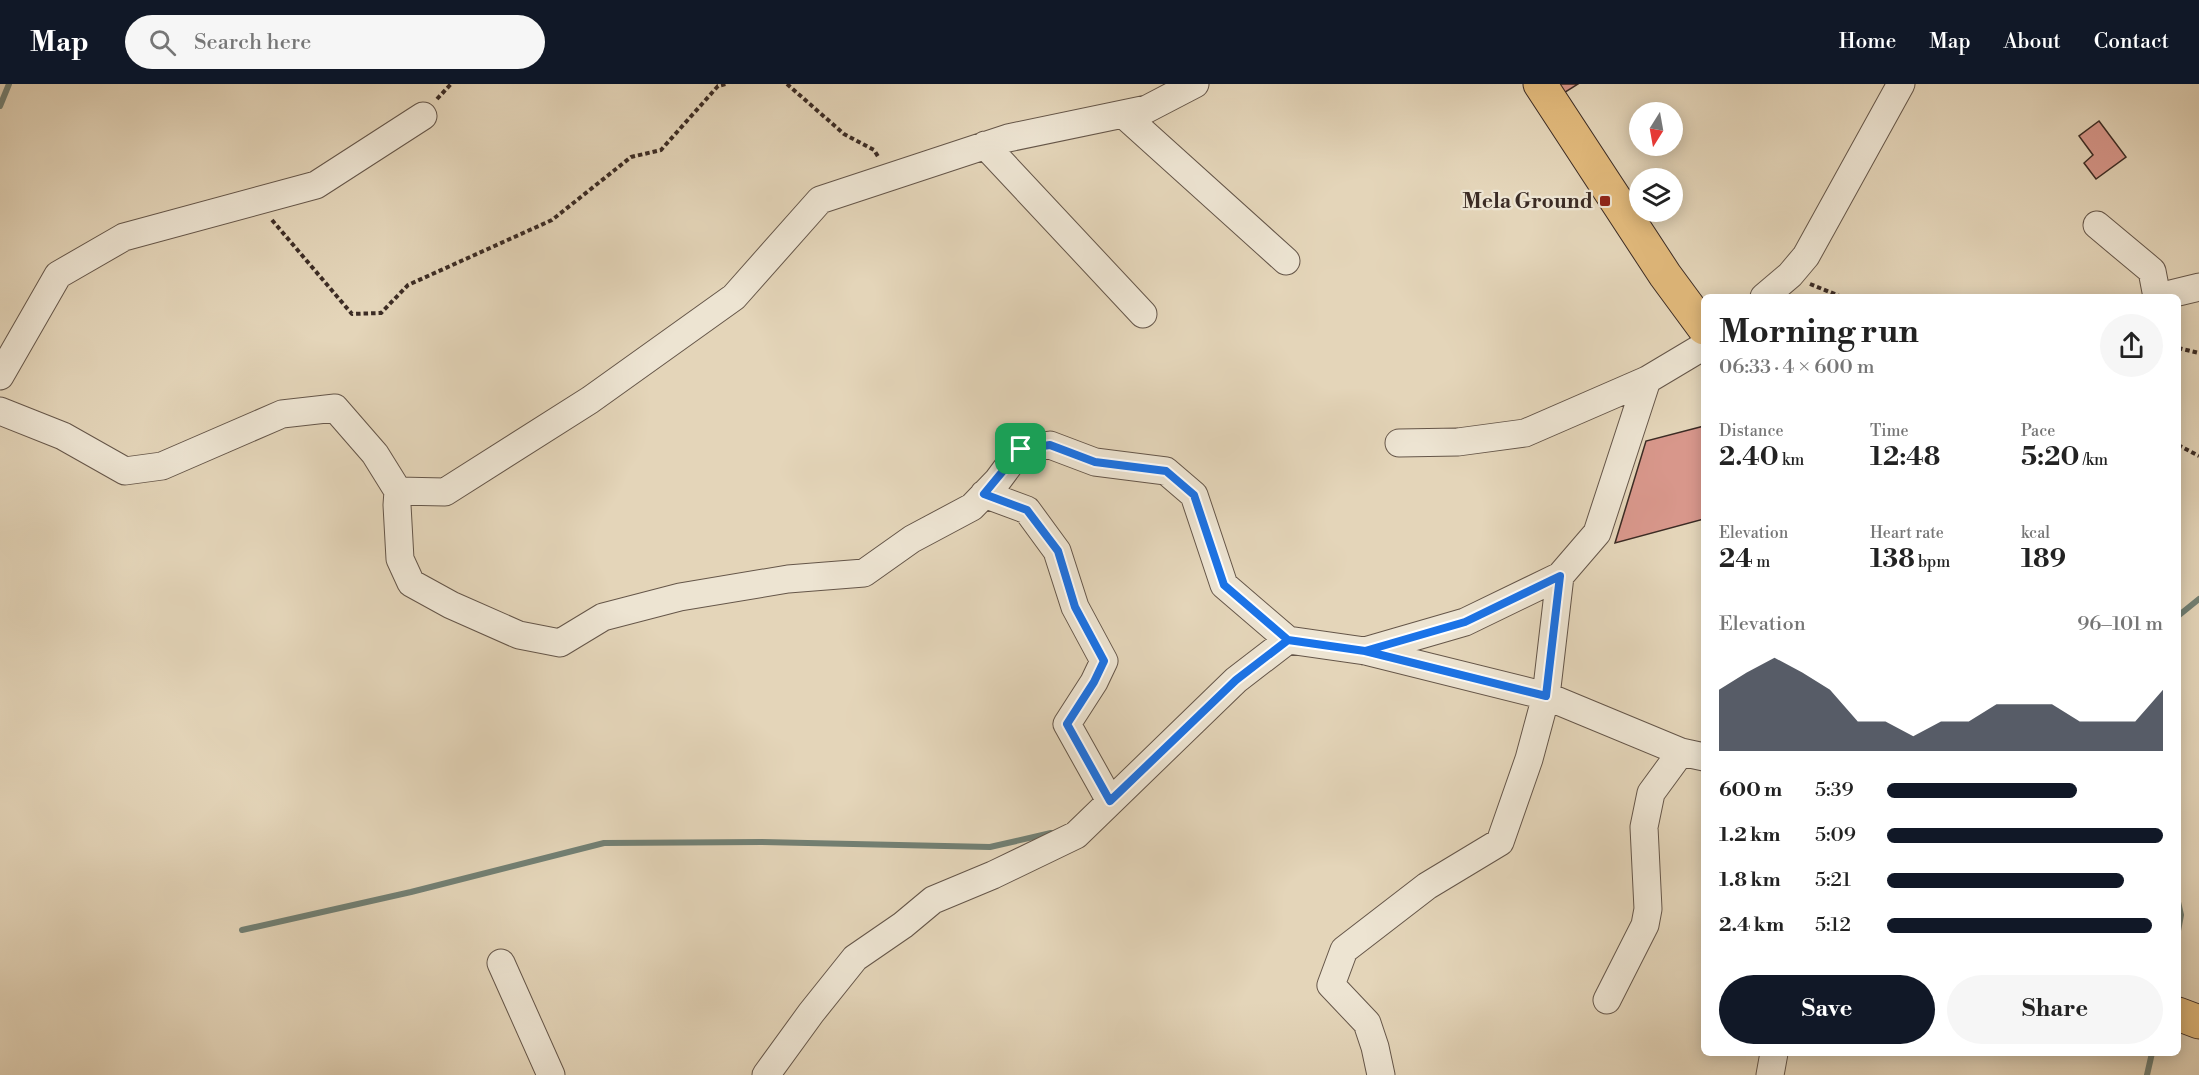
<!DOCTYPE html>
<html lang="en">
<head>
<meta charset="utf-8">
<style>
	body { margin:0; font-family:"Libre Bodoni",serif; background:#f6f6f6; color:#222; height:100vh; display:flex; flex-direction:column; font-size:22px; white-space:nowrap }
	* { box-sizing:border-box; margin:0 }
	p { font-size:20px; color:#767676 }
	.icon { flex:none; width:33px; height:33px; fill:none; stroke:currentColor; stroke-width:2; stroke-linecap:round; stroke-linejoin:round }
	.map { position:relative; flex:1; overflow:hidden }
	.sheet { position:absolute; left:1701px; top:210px; width:480px; height:762px; display:flex; flex-direction:column; background:#fff; border-radius:9px; box-shadow:0 3px 15px #0003 }
	.sheet>* { flex:none }
	.needle { width:39px; rotate:191deg }
	.controls { position:absolute; left:1629px; top:18px; display:grid; gap:12px }
	.controls a { display:grid; place-items:center; width:54px; height:54px; border-radius:50%; background:#fff; box-shadow:0 3px 15px #0003; font-size:30px }
	.pin { position:absolute; display:grid; place-items:center; width:51px; height:51px; color:#fff; margin:-26px; border-radius:12px; box-shadow:0 3px 9px #0006 }
	.round { display:grid; place-items:center; flex:none; width:63px; height:63px; border-radius:32px; background:#f6f6f6 }
	.headline { display:flex; align-items:center; justify-content:space-between; height:102px; padding:0 18px }
	h1 { font-size:33px; font-weight:700; line-height:45px }
	.metrics { display:grid; grid-template-columns:repeat(3,1fr); gap:9px; height:102px; padding:6px 18px }
	.metrics div { display:grid; align-content:center }
	.metrics b { font-size:26px; font-weight:700 }
	.metrics small { font-size:16px; font-weight:400 }
	.metrics p { font-size:16px }
	.chart { height:168px; padding:12px 18px }
	.chart p { display:flex; justify-content:space-between }
	.chart svg { width:100%; height:108px; margin-top:6px; fill:#111827; opacity:.7 }
	.button { display:flex; gap:12px; margin-top:auto; padding:12px 18px }
	.button a { flex:1; height:69px; border-radius:36px; background:#111827; color:#fff; font-size:24px; font-weight:700; line-height:69px; text-align:center }
	.button a+a { background:#f6f6f6; color:#222 }
	ul { padding:0 18px; list-style:none; font-size:20px }
	li { display:grid; grid-template-columns:96px 72px 1fr; align-items:center; height:45px }
	li i { height:15px; border-radius:8px; background:#111827 }
	header { display:flex; align-items:center; gap:36px; box-sizing:border-box; height:84px; padding:0 30px; background:#111827; color:#fff }
	header strong { font-size:28px }
	nav { display:flex; gap:33px; margin-inline-start:auto; font-size:21px }
	.search { width:420px; height:54px; background:#f6f6f6; display:flex; align-items:center; gap:15px; box-sizing:border-box; padding:0 21px; border-radius:33px; color:#767676; font-size:22px }
	.map>svg:first-child { display:block }
</style>
</head>
<body>
<header>
<strong>Map</strong>
<div class="search"><svg class="icon" aria-label="search" viewBox="0 0 24 24"><circle cx="10" cy="10" r="6"/><path d="M15 15l6 6"/></svg>Search here</div>
<nav><a>Home</a><a>Map</a><a>About</a><a>Contact</a></nav>
</header>
<div class="map">
<svg width="2199" height="991" viewBox="0 0 2199 991">
	<rect width="100%" height="100%" fill="#e4d5b9"/>
	<filter id="stains"><feTurbulence type="fractalNoise" baseFrequency=".00333" numOctaves="4"/><feColorMatrix values="0 0 0 0 .2 0 0 0 0 .09 0 0 0 0 .02 0 0 0 .5 -.17"/></filter>
	<radialGradient id="worn" r=".72"><stop offset=".6" stop-color="#630" stop-opacity="0"/><stop offset="1" stop-color="#630" stop-opacity=".3"/></radialGradient>
	<g fill="none" stroke-linecap="round" stroke-linejoin="round">
		<path stroke="#728074" stroke-width="6" d="M0,22l9,-22
			M2178,532l21,-17
			M2178,818l3,13 -3,16
			M242,846l169,-38 193,-49 158,-1 228,5 61,-14
			M2147,991l5,-22"/>
	</g>
	<path fill="#d8978b" stroke="#3b2b24" stroke-width="1.5" d="M1552,0h26l-19,12z
		M2099,37l27,36 -30,22 -12,-16 9,-8 -14,-19z
		M1704,342v93l-89,24 31,-102z"/>
	<g fill="none" stroke-linecap="round" stroke-linejoin="round">
		<g stroke="#655649" stroke-width="29">
			<path id="minor" d="M1123,30l163,147
				M985,61l158,169
				M2097,141l55,46 5,26
				M1764,213l26,-22 16,-19 95,-172
				M2158,213l41,-10
				M0,292l58,-101 66,-38 192,-52 107,-69
				M0,327l63,25 62,35 37,-5 120,-52 53,-6 40,46 23,37 -1,14 3,54 11,24 40,22 68,30 41,8 43,-26 77,-20 108,-18 76,-6 48,-34 60,-32 26,-27 23,-31 29,-4 45,17 71,9 28,24 30,90 64,55 77,11 181,45 135,56 23,5
				M1399,359l59,-1 67,-9 122,-53 57,-34
				M398,407l47,1 145,-92 144,-103 86,-97 188,-62 139,-29 48,-25
				M984,410l43,16 30,41 18,56 29,54 -10,21 -27,42 43,77
				M1365,567l100,-29 95,-46
				M501,879l50,112
				M1607,916l38,-75 3,-16 -4,-82 7,-34 30,-41
				M766,991l45,-62 44,-55 48,-33 30,-25 60,-25 83,-40 160,-155 52,-40
				M1381,991l-6,-28 -8,-24 -36,-38 13,-35 83,-64 73,-44 29,-83 17,-63 14,-120 37,-43 50,-153
				M1770,991l4,-22"/>
		</g>
		<g stroke="#3b2b24" stroke-width="35">
			<path id="major" d="M1540,0l125,191 39,53
				M2178,930l21,8"/>
		</g>
		<path stroke="#3b2b24" stroke-width="4" stroke-dasharray="4.5 3" stroke-linecap="butt" d="M787,0l57,50 30,16 5,8
			M437,15l14,-15
			M272,136l80,94 29,-1 27,-28 144,-65 79,-63 30,-7 57,-64 8,-2
			M1810,200l32,13
			M2178,264l21,5
			M2178,361l21,11"/>
		<use href="#minor" stroke="#ede4d2" stroke-width="27"/>
		<use href="#major" stroke="#e2ba7c" stroke-width="33"/>
	</g>
	<g fill="none" stroke-linecap="round" stroke-linejoin="round">
		<g stroke="#fff" stroke-width="12">
			<path id="route" d="M1021,365l-37,45 43,16 31,41 17,56 29,54 -10,21 -27,42 43,77 126,-121 52,-40 77,11 181,45 14,-120 -95,46 -100,29 -77,-11 -64,-55 -30,-90 -28,-24 -71,-9 -45,-17 -29,4"/>
		</g>
		<use href="#route" stroke="#1a73e8" stroke-width="8"/>
	</g>
	<rect fill="#8f2418" stroke="#ede4d2" stroke-width="2" x="1599" y="111" width="12" height="12" rx="3"/>
	<g text-anchor="middle" stroke-width="4.5" stroke-linejoin="round" paint-order="stroke">
		<g font-size="21" font-weight="bold" fill="#3b2b24" stroke="#ede4d2" text-anchor="end">
			<text x="1593" y="124">Mela Ground</text>
		</g>
	</g>
	<rect width="100%" height="100%" filter="url(#stains)"/>
	<rect width="100%" height="100%" fill="url(#worn)"/>
</svg>
<div class="controls">
<a><svg class="needle" viewBox="-14 -14 28 28"><path d="M0-13l5 13h-10z" fill="#e53935"/><path d="M0 13l5-13h-10z" fill="#767676"/></svg></a>
<a><svg class="icon" aria-label="layers" viewBox="0 0 24 24"><path d="M12 4l9 5-9 5-9-5zM3 14l9 5 9-5"/></svg></a>
</div>
<div class="pin" style="left:1021px;top:365px;background:#1e9e55"><svg class="icon" aria-label="arrive" viewBox="0 0 24 24"><path d="M6 21V4h12l-3 4 3 4H6"/></svg></div>
<section class="sheet">
<div class="headline"><div><h1>Morning run</h1><p>06:33 · 4 × 600 m</p></div><a class="round"><svg class="icon" aria-label="share" viewBox="0 0 24 24"><path d="M12 15V3M7 8l5-5 5 5M5 13v7h14v-7"/></svg></a></div>
<div class="metrics">
<div><p>Distance</p><b>2.40<small> km</small></b></div>
<div><p>Time</p><b>12:48</b></div>
<div><p>Pace</p><b>5:20<small> /km</small></b></div>
</div>
<div class="metrics">
<div><p>Elevation</p><b>24<small> m</small></b></div>
<div><p>Heart rate</p><b>138<small> bpm</small></b></div>
<div><p>kcal</p><b>189</b></div>
</div>
<div class="chart"><p><span>Elevation</span>96–101 m</p>
<svg viewBox="0 0 160 44" preserveAspectRatio="none"><path d="M0 44V19L10 12L20 6L30 12L40 19L50 32L60 32L70 38L80 32L90 32L100 25L110 25L120 25L130 32L140 32L150 32L160 19V44z"/></svg>
</div>
<ul>
<li><b>600 m</b>5:39<i style="width:69%"></i></li>
<li><b>1.2 km</b>5:09<i style="width:100%"></i></li>
<li><b>1.8 km</b>5:21<i style="width:86%"></i></li>
<li><b>2.4 km</b>5:12<i style="width:96%"></i></li>
</ul>
<div class="button"><a>Save</a><a>Share</a></div>
</section>
</div>
</body>
</html>
